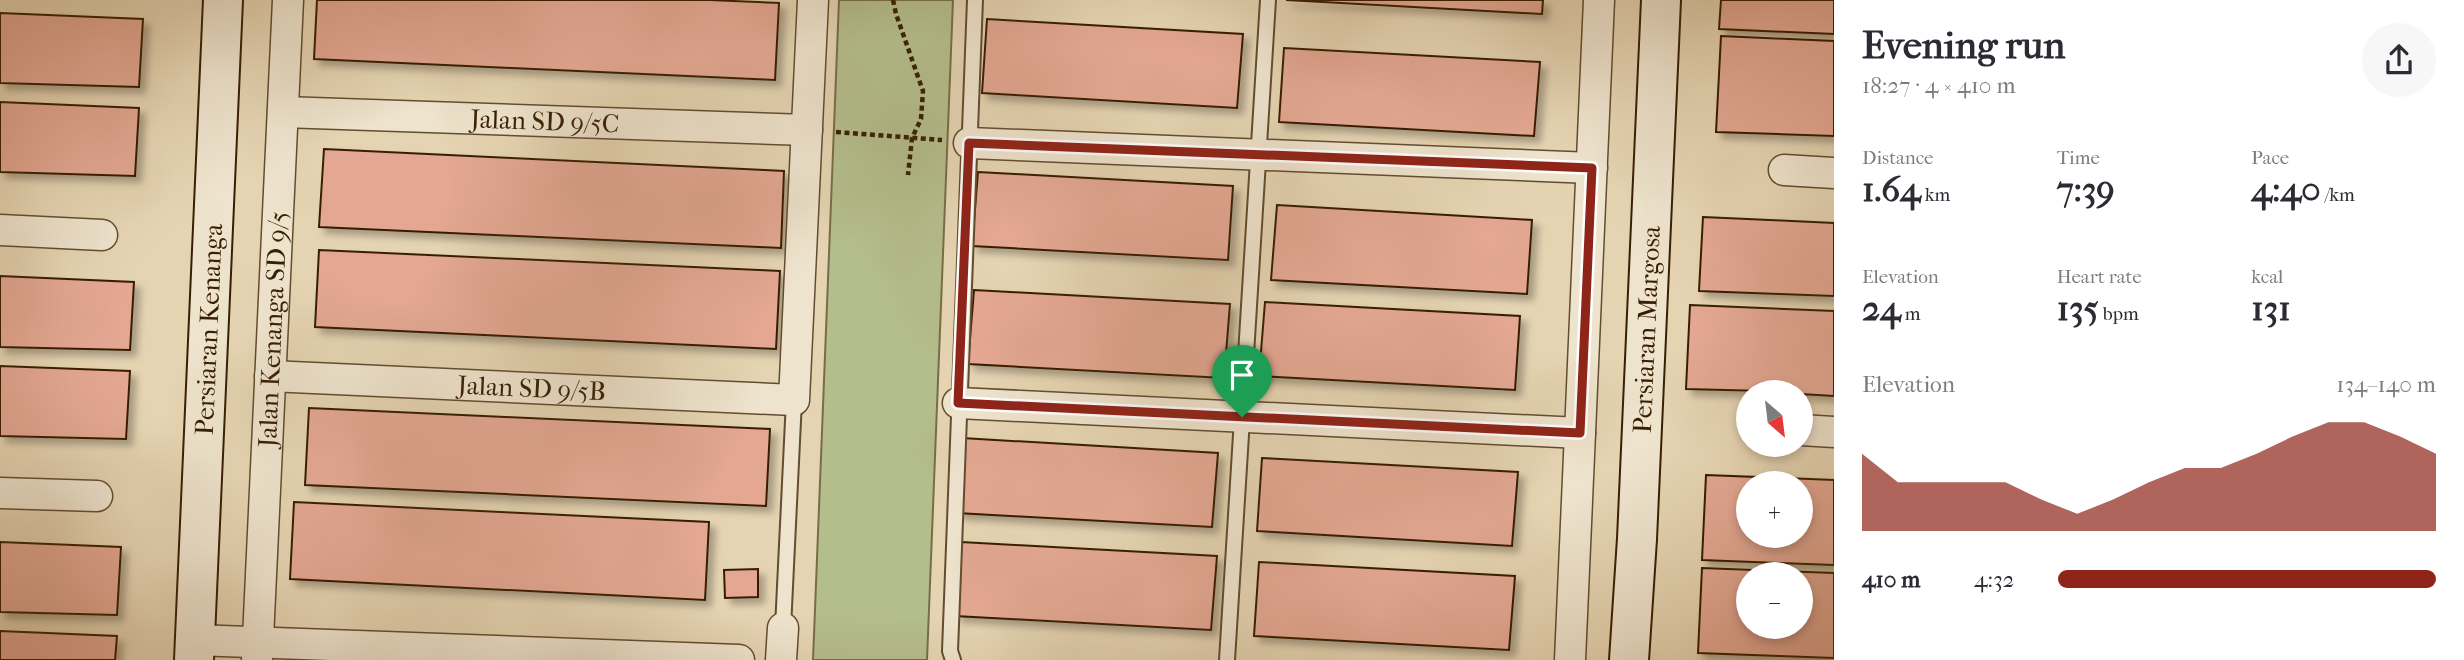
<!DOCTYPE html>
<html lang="en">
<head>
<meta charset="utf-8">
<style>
	body { margin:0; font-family:"IM FELL French Canon",serif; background:#f7f7f7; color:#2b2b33; height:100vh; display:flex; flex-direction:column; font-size:26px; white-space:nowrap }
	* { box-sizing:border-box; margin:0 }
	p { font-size:23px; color:#7c7c81 }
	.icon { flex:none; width:38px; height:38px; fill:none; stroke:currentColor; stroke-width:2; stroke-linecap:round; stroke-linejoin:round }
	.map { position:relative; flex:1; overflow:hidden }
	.drawer { display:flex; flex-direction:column; background:#fff; width:630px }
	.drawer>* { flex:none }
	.needle { width:46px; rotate:152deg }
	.fabs { position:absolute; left:1736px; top:380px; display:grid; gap:14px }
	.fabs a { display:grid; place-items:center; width:77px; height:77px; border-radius:50%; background:#fff; box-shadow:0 4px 10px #0003; font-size:35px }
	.pin { position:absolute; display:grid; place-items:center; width:60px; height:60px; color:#fff; margin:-72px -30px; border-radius:50% 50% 50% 0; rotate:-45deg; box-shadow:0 0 7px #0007 }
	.pin .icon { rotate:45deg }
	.round { display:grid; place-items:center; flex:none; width:74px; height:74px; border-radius:37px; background:#f7f7f7 }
	.summary { display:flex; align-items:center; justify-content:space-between; height:119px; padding:0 28px }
	h1 { font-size:38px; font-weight:700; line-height:52px }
	.stats { display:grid; grid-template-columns:repeat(3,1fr); gap:10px; height:119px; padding:7px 28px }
	.stats div { display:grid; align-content:center }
	.stats b { font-size:35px; font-weight:700 }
	.stats small { font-size:19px; font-weight:400 }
	.stats p { font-size:19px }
	.chart { height:196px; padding:14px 28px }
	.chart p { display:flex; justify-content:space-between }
	.chart svg { width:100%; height:126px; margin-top:7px; fill:#8f2418; opacity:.7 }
	ul { padding:0 28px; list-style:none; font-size:23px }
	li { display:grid; grid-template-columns:112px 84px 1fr; align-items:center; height:52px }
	li i { height:18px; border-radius:9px; background:#8f2418 }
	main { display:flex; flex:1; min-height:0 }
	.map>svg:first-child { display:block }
</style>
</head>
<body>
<main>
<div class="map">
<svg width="1834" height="660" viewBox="0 0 1834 660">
	<defs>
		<filter id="shadow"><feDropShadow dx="6" dy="6" stdDeviation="3.5" flood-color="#0004"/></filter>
	</defs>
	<rect width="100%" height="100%" fill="#e5d4b2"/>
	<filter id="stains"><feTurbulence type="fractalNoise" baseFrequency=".00286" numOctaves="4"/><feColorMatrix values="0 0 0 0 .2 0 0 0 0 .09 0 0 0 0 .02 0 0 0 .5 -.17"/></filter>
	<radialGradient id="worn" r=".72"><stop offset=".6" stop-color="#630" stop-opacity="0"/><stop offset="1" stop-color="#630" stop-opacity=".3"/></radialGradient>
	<path fill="#b4bd8c" stroke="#766e48" stroke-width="2" d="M839,0h114l-26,660h-114z"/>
	<path fill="#e3a792" stroke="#381f03" stroke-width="2" fill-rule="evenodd" filter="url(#shadow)" d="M317,0h392l70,3 -4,77 -461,-21z
		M1286,0h257l-1,14z
		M1721,0h113v34l-115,-5z
		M0,13l143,6 -4,68 -139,-4z
		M987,19l256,15 -6,74 -255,-15z
		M1721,36l113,5v95l-118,-4z
		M1284,48l256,14 -6,74 -255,-14z
		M0,102l139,6 -4,68 -135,-4z
		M324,149l460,22 -3,77 -462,-21z
		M978,172l255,14 -5,74 -256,-14z
		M1277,205l255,15 -5,74 -256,-14z
		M1703,217l131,6v73l-135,-5z
		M319,250l461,21 -4,78 -461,-22z
		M0,276l134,6 -4,68 -130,-3z
		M974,290l256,14 -6,74 -256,-14z
		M1265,302l255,14 -5,74 -256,-14z
		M1690,305l144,6v85l-33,-2v-2l-115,-3z
		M0,366l130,5 -4,68 -126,-3z
		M309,408l461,21 -4,77 -461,-21z
		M962,438l256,15 -6,74 -255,-14z
		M1262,458l256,14 -6,74 -255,-15z
		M1706,475l128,5v85l-132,-5zM1748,483h53v53h-53z
		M294,502l415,20 -4,78 -415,-21z
		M0,542l121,5 -4,68 -117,-3z
		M961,542l256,14 -6,74 -256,-14z
		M1259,562l256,14 -6,74 -255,-14z
		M1702,568l132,5v85l-136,-5zM1748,574h53v52h-53z
		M758,569v28l-33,1 -1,-28z
		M0,631l117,5 -2,24h-115z"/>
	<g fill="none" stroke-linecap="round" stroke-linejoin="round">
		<g stroke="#634c2f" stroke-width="18">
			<path id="lane" d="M783,628l11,-228
				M953,660l-3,-9 25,-651
				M1227,660l41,-660"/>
		</g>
		<g stroke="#634c2f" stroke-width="33">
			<g id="street">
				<path id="s1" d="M283,112l524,18"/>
				<path d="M969,143l623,25"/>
				<path d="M1784,170l50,3"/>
				<path d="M0,230l102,5"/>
				<path id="s2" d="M270,376l524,24 19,-400"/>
				<path d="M958,403l622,30"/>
				<path d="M1801,430l33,2"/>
				<path d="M0,493l97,3"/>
				<path d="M195,640l544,20"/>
				<path id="s3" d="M257,660l31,-660"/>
				<path d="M781,660l2,-32"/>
				<path d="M1570,660l29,-660"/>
			</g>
		</g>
		<g stroke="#381f03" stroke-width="42">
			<g id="secondary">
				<path id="s4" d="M194,660l29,-660"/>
				<path id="s5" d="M1629,660l8,-121 24,-539"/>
			</g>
		</g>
		<path stroke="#381f03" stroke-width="4.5" stroke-dasharray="5 3.5" stroke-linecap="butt" d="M893,0l3,14 27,77 -2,28 -9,19 -4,37
			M836,132l106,8"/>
		<use href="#lane" stroke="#eee3cd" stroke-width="14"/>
		<use href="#street" stroke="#eee3cd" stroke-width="30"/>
		<use href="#secondary" stroke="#eee3cd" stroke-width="38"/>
	</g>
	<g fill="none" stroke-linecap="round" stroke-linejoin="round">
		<g stroke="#fff" stroke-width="14">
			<path id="route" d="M969,143l623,25 -12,265 -622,-30z"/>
		</g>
		<use href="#route" stroke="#8f2418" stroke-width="9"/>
	</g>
	<g text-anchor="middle" stroke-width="5" stroke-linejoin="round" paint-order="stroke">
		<g font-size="26" fill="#381f03" stroke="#eee3cd">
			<text dy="9" stroke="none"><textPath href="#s1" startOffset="262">Jalan SD 9/5C</textPath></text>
			<text dy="9" stroke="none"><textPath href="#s4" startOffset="331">Persiaran Kenanga</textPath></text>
			<text dy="9" stroke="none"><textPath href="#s3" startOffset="331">Jalan Kenanga SD 9/5</textPath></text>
			<text dy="9" stroke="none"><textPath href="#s5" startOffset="331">Persiaran Margosa</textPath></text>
			<text dy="9" stroke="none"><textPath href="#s2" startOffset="262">Jalan SD 9/5B</textPath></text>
		</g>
	</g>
	<rect width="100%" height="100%" filter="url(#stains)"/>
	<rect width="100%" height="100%" fill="url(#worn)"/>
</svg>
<div class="fabs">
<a><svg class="needle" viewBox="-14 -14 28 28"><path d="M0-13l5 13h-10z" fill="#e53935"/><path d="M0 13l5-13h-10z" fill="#7c7c81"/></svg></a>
<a>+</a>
<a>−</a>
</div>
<div class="pin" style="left:1242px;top:417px;background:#1e9e55"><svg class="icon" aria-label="arrive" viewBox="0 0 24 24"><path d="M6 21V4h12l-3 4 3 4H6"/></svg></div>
</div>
<section class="drawer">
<div class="summary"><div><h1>Evening run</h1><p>18:27 · 4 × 410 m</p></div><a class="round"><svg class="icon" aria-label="share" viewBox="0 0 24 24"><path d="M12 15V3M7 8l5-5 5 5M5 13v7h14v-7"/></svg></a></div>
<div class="stats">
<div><p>Distance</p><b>1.64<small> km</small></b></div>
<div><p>Time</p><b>7:39</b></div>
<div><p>Pace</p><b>4:40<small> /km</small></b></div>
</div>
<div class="stats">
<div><p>Elevation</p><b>24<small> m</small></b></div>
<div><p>Heart rate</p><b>135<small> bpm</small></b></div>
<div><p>kcal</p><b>131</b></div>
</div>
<div class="chart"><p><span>Elevation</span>134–140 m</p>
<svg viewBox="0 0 160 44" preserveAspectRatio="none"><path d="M0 44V17L10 27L20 27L30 27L40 27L50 33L60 38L70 33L80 27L90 22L100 22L110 17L120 11L130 6L140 6L150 11L160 17V44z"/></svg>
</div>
<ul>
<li><b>410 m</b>4:32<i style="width:100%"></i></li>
</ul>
</section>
</main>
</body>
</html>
